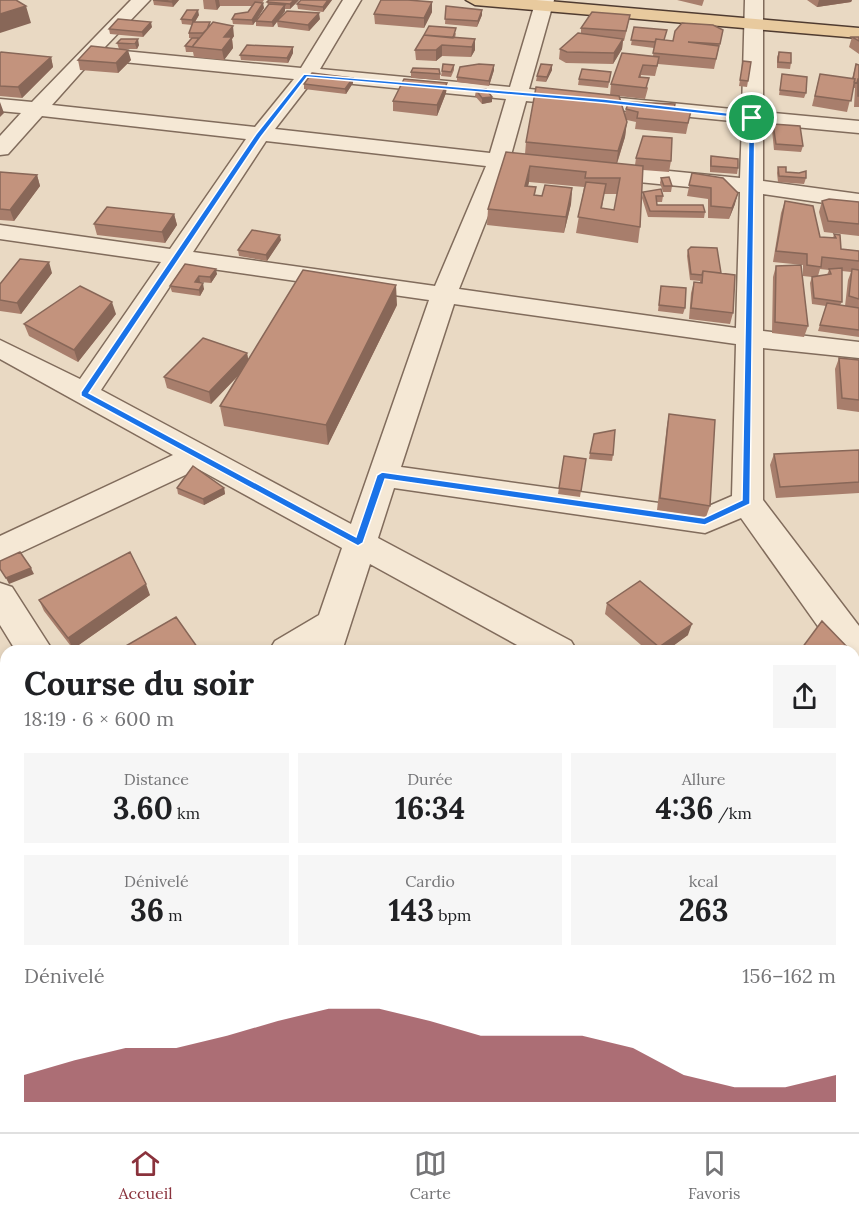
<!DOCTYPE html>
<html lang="fr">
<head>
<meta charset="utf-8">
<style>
	body { margin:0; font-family:Lora,serif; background:#f6f6f6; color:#202124; height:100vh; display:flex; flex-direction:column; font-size:22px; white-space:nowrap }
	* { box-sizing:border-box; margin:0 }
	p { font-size:20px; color:#757577 }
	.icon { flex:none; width:33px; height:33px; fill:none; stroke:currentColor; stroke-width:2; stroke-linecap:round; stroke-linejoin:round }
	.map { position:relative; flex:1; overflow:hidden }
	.panel { position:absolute; left:0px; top:645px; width:860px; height:488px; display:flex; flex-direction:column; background:#fff; border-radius:18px 18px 0 0; box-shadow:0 3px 9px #0003 }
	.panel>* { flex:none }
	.pin { position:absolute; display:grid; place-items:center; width:51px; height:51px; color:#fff; margin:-26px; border:3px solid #fff; border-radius:50%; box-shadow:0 2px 6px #0007 }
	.round { display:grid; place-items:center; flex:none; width:63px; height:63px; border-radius:0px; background:#f6f6f6 }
	.headline { display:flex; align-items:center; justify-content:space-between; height:102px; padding:0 24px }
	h1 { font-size:33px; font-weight:700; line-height:45px }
	.metrics { display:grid; grid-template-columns:repeat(3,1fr); gap:9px; height:102px; padding:6px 24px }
	.metrics div { display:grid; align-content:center; border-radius:0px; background:#f6f6f6; text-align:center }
	.metrics b { font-size:30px; font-weight:700 }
	.metrics small { font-size:16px; font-weight:400 }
	.metrics p { font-size:16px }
	.chart { height:168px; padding:12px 24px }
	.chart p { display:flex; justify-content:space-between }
	.chart svg { width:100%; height:108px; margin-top:6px; fill:#8a323c; opacity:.7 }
	.menu { display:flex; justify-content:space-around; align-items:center; height:84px; border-top:2px solid #e0e0e0; background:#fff; font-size:16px; color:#757577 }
	.menu a { display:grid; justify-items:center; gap:3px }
	.menu .active { color:#8a323c }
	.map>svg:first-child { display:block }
</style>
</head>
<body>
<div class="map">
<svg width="859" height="1132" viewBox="0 0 859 1132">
	<rect width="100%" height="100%" fill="#e9d9c3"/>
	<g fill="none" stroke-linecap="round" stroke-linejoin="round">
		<g stroke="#816c5c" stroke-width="3">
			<path id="minor" d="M131,0h19l-47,49 198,19 42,-68h18l-41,69 190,18 26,-87h18l-25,89 213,21 3,-110h18v112l96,9v12l-96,-9v57l96,13v14l-96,-14v137l96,11v16l-96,-10v152l96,126v38l-5,-1v-12h-15l-22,-26 -76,-107 -36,15 -311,-45 -16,50 193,103 6,10h-49l-158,-87 -28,87h-73l6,-10 44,-26 23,-67 -144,-79 -198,93v-26l173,-81 -173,-96v-19l80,39 81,-117 -161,-23v-14l170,24 76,-110 -204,-23 -34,38 -8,1v-19l21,-23 -21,-2v-12l32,3zM93,59l201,20 -39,48 -203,-22zM313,80l193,19 -16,54 -215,-24zM526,101l216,21 -2,56 -142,-14 -8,2 -3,5 3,5 8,2 142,14 -4,136 -277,-39 48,-121 40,5 8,-2 3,-5 -3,-5 -44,-6zM266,141l220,25 -51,120 -242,-34zM184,265l245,35 -78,224 -250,-134zM454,304l282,40 -4,152 -30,13 -301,-42z
				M0,583l12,4 41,64h-37l-16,-26z
				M854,769l5,2v36l-5,-2z
				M6,792v37l-6,2v-37z
				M859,943v51l-5,2v-51z
				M151,1126h48l-2,6h-48z
				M387,1126h52l2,6h-52z
				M727,1126h49l-2,6h-49z"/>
		</g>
		<g stroke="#4f3b30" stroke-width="3">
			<path id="major" d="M466,0h70l323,28v10l-384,-33z"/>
		</g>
		<use href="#minor" fill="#f5e8d5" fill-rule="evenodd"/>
		<use href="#major" fill="#e8ca9e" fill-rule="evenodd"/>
	</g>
	<path fill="#a87e6c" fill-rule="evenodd" d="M153,0h26l-6,7 -19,-2z
		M203,0h61l-2,3 2,5 -8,12 12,-15 -1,-3 32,-2 -9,9h-5v2l-7,10 42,-2 -11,12 -31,-4 -1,-5 -4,5 -17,-1v-5l-3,4 -20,-1 -1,-5 16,-7 4,-6h-32l-3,4 -13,-1z
		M332,0l-9,12 -25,-3 -1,-5z
		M677,0h27l-2,6z
		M807,0h45l-1,2 -34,5z
		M446,6l36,9 -5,12 -32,-3z
		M432,12l-8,16 -49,-4 -1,-10z
		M199,15l-4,7 15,3 24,11 -2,3 1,9 -9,12 -30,-3 -1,-5h-7l-1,-6 6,-8h-2v-5l3,-8 -10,-1 -1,-5z
		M628,25l-4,16h-1l-1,8 -9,15 -47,-1 -7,-4 1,-10 21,-15v-6z
		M152,27l-9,10 -33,-3 -1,-5z
		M634,27l30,13 9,1 50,-11 -9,39 -56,-5 -3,12 -14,-1v2l7,11 -3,11 -35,-4 1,-11 42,-28 1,-8 -23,-3z
		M456,33l-1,5 20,1v11l-4,7 -29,-1 -6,5 -20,-1 -1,-10z
		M852,37h7v17l-10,-7z
		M117,43l22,2 -2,4h-18l12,11 -13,13 -38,-3 -2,-10 41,-11z
		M779,52l12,11 -1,6 -13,-1v-11z
		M0,53l51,4 2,10 -31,31 -22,-2z
		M293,53l-5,10 -47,-3 -1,-5z
		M743,61l5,20 -1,6 -8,-1z
		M856,64l3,1v42h-5l1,-19h-2l-6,24 -35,-6 8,-32 32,5z
		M454,65v5l-3,7 -10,-1 1,-5z
		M494,65v5l-5,16 -32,-4v-5z
		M552,65v5l-6,12 -10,-1 1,-5z
		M411,72l29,2v6l-29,-2z
		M611,72l-3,16 -30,-3 1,-6z
		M782,74l24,19 -2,5 -25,-3z
		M353,78v5l-7,11 -42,-5v-5z
		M447,83l-1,10 -9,23 -44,-5v-10z
		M476,90l16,7v5l-10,2 -7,-8z
		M626,109h48l17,2 -5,23 -51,-5 1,-7 -9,-2 -2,17 -8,27 18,1 1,-7 35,3 -2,11 -26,-2 -3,57 -2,16 -62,-10 8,-46 -55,-5 -1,4 8,1 -1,8 7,1 30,-8 -1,16 -7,29 -77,-8 1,-16 37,-55 1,-12 99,-28zM604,194h13l-3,16 -12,-2z
		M773,124l30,22 -2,6 -27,-2 -2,-20z
		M711,156l27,12 -1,6 -27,-2v-11z
		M778,167l8,5 20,6 -2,6 -26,-2 -1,-9z
		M0,172l37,3 3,11 -26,35 -14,-1z
		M692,173l43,31 -6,15 -21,-1v-19l-21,-3z
		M661,178l11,8 -1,6h-8l-3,-9z
		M643,192l20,4 -1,6h-5v3l48,7 -1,6 -56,-1 -6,-19z
		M785,201l35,36 13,1 1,-4 7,15 18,2v86l-41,-6 8,-25 -14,-2 -2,-21 2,-6 -9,-1v-11l-30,-3 8,-49zM820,269l9,1 -2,5 -9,1zM842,271l9,1 -3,8 -3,26 -5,-1 2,-3z
		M822,201l37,1v34l-35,-4 -5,-20z
		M174,214l3,11 -12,18 -68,-8 -3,-11z
		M281,240l-14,21 -28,-5 -1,-6z
		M688,250l33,23 12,40 -3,11 -41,-5 2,-26 3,-11 6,1v-2l-10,-1 -3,-24z
		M185,264l32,10 -6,9 -11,-1v1l4,6 -4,7 -28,-4 -2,-6z
		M776,266l32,60 -4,11 -32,-4 1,-56z
		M52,273l-31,41 -21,-3v-27z
		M661,286l24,22 -2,6 -25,-3z
		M397,305l-69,140 -104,-19 -4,-20 18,-30 -27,28 -44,-16 -3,-11 83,-24 1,6z
		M116,314l-38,48 -49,-26 -5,-12z
		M839,358l20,2v52l-22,-3 -2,-40z
		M669,414l41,92 -4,11 -49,-7 10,-85z
		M859,450v43l-83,5 -6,-33 4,-11z
		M590,453l23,2 -1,6 -23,-2z
		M564,456l22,3 -6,38 -22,-3z
		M177,488h47l1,6 -21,11 -26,-11z
		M150,595l-77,54 -29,-38 -5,-11z
		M607,603l81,32 -22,16h-18l-43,-37z
		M854,654l5,6v56l-5,3z
		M859,837v32l-5,-2v-25z
		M859,1029v103h-4l-17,-6h16v-81z
		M417,1126h82l-6,6h-71z
		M507,1126h170l-4,6h-162z"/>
	<path fill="#886758" d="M173,0h6l-6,7 -1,-5z
		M215,0h4l1,6 -3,4z
		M294,0h5l-9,9v-5z
		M328,0h4l-9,12v-5z
		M819,0h33l-1,2 -34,5z
		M432,2v10l-8,16v-10z
		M263,3l1,5 -11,17 -1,-5z
		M285,5v6l-12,16 -1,-5z
		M26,6l5,17 -31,10v-19z
		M198,10l1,5 -6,10 -1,-5z
		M482,10v5l-5,12 1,-6z
		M319,13l1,6 -11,12 -1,-6z
		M151,22l1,5 -9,10 -1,-5z
		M233,26l1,10 -2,3 1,9 -9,12 -2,-10 2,-13z
		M138,39l1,6 -2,4 -2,-5z
		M475,39v11l-4,7 1,-10z
		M623,39l-1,10 -9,15 1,-11z
		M442,45v11l-6,5v-11z
		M293,47v6l-5,10 -1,-5z
		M128,50l3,10 -13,13 -2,-10z
		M51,57l2,10 -31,31 -4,-11z
		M494,65v5l-5,16v-5z
		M552,65v5l-6,12 1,-5z
		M353,78v5l-7,11 -1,-5z
		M447,83l-1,10 -9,23v-11z
		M492,97v5l-10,2v-6z
		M0,102l4,11 -4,4z
		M627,122l-2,15 -9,29 2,-15z
		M530,166l-1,16 -5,19 1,-15z
		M37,175l3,11 -26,35 -4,-11z
		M572,188l-1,16 -7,29 2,-16z
		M738,193l-3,11 -6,15 3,-11z
		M174,214l3,11 -12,18 -3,-11z
		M280,235l1,5 -14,21 -1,-6z
		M49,262l3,11 -31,41 -4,-11z
		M216,269l1,5 -6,9 -1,-6z
		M199,276l1,6 -4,6 -1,-6z
		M203,283l1,6 -4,7 -1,-6z
		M396,285l1,20 -69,140 -2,-20z
		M112,302l4,12 -38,48 -4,-12z
		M247,353l2,11 -38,40 -2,-12z
		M224,488l1,6 -21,11 -1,-6z
		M31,568l3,6 -25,10 -3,-6z
		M146,584l4,11 -77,54 -5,-11z
		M692,624l-4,11 -22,16h-8l1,-4z
		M859,709v7l-5,3v-3l3,-6z
		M6,871v12l-2,1 -4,-6v-5z
		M218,1126h4v6h-4z
		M286,1126h5l-2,6h-4z
		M495,1126h4l-6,6h-3z"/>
	<path fill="#c3937d" stroke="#886758" stroke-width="1.5" d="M0,0h16l10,6 -26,8z
		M153,0h20l-1,2z
		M269,0h25l-4,4 -23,-2z
		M301,0h27l-5,7 -26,-3z
		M381,0h27l24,2 -8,16 -50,-4z
		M255,2l8,1 -11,17 -20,-1 3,-5 13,-2z
		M269,4l16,1 -13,17 -16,-1z
		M446,6l36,4 -4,11 -33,-2z
		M187,10h11l-6,10 -11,-1z
		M287,11l32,2 -11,12 -31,-4z
		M592,12l38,3 -4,16 -45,-3z
		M118,19l33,3 -9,10 -33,-3z
		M193,22h17l-3,7 -4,4h-14z
		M213,22l20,4 -9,11h8l-10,13 -30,-3z
		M682,23l31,2 10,5 -3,14 -32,-2 31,4 -3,13 -63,-6 3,-14 17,2 2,-10z
		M429,26l27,2 -3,10 -29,-3z
		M634,27l33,3 -3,10 -8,-1 -1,3 -24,-2z
		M578,33l45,6 -9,14 -47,-1 -7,-3z
		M424,35l51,4 -3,8 -30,-2 -6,5h-21z
		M852,37h7v4z
		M192,38h7l-7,9h2l-9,-1z
		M121,39h17l-3,5 -18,-1z
		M247,45l46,2 -6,11 -47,-3z
		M91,46l37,4 -12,13 -38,-3z
		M1,52l50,5 -33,30 -18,-1v-33z
		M779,52l12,1v10l-13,-1z
		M622,53l37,4 -2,9 -14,-1 -4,12 10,1 -3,10 -35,-4z
		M743,61l8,1 -3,19 -8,-1z
		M443,64l11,1 -3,7 -9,-1z
		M479,64l15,1 -5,16 -32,-4 3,-10z
		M541,64l11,1 -5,12 -10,-1z
		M856,64l3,1v14h-1l-1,4 -3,-1 1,-3h-2z
		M413,68l26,1 1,5 -29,-2z
		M582,69l29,3 -2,10 -30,-3z
		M312,73l41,5 -8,11 -41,-5z
		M782,74l25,3 -1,16 -26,-3z
		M820,74l35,5 -4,22 -36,-5z
		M404,79l43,4 -10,22 -44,-4z
		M858,79h1v17h-1z
		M536,87l83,9 8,26 -9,29 -92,-9z
		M486,89l6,8 -10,1 -6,-8z
		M629,102l46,2 -1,5 17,2 -3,12 -51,-5 1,-6 -12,-3z
		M773,124l27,2 3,20 -27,-2z
		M643,136l29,2 -1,23 -35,-3z
		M506,152l137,14 -3,61 -62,-10 8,-35 20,2 -5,24 13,2 6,-32h-35l1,-6 -56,-6 -5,20 11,1 -2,8 8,1 3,-11 27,3 -6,29 -78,-8z
		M711,156l27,3v9l-27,-2z
		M778,167h8v5l13,1 7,-2v7l-27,-2z
		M0,172l37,3 -27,35 -10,-1z
		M692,173l31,5 15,15 -6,15 -21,-2v-18l-22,-3z
		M669,177l3,9h-8l-3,-8z
		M661,189l2,7h-7l1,9h46l2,7 -55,-1 -7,-19z
		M829,199l30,3v22l-31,-3 -6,-20z
		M785,201l28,5 7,31 16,1 -2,-4 6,1 1,14 18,2v10l-37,-4 -1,10 -14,-2v-11l-31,-3z
		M107,207l67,7 -12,18 -68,-8z
		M252,230l28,5 -14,20 -28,-5z
		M691,247l26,1 4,25 -18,-2 -1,4 -11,-1 -3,-24z
		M20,259l29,3 -32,41 -17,-3v-16z
		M185,264l31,5 -6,8 -11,-1 -4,6 8,1 -4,7 -29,-4z
		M801,265l7,61 -33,-4 1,-56z
		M842,268v34l-28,-4 -2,-21 19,-3 -2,-5z
		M852,269l7,1v29l-10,-3z
		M303,270l93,15 -70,140 -106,-19z
		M703,271l32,4 -2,38 -42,-5 3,-26 8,1z
		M80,286l32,16 -38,48 -50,-26z
		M661,286l25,2 -1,20 -26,-3z
		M827,303l32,5v22l-39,-5z
		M203,338l44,15 -38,39 -45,-15z
		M839,358l20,2v40l-17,-2z
		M669,414l46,6 -5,86 -50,-8z
		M615,430l-2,25 -23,-2 4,-19z
		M859,450v32l-79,5 -6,-33z
		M564,456l22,3 -5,32 -22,-3z
		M193,466l31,22 -21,11 -26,-11z
		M20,552l11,16 -25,10 -6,-9v-8z
		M130,552l16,32 -78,54 -29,-38z
		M640,581l52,43 -33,23 -52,-44z
		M176,617l24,34h-83z
		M822,621l29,30h-46l-3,-3z
		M854,654l5,6v49l-2,1 -3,-4z
		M6,826v45l-6,2v-43z
		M859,837v26l-5,-2v-19z
		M6,1000v64l-6,-7v-51z
		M859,1053v69l-5,-2v-51z
		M200,1126h18v6h-19z
		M250,1126h36l-1,6h-37z
		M422,1126h73l-5,6h-63z
		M517,1126h160l-4,6h-152z"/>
	<path fill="#1a73e8" stroke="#fff" stroke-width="1.5" fill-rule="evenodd" d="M304,74l300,25 151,17 -5,388 -45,21 -320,-46 -22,64 -5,3 -277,-150v-4l175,-258zM307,77l297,26 145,16 -7,381 -38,18 -322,-46 -5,3 -21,62 -267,-144 172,-256z"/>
</svg>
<div class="pin" style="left:752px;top:118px;background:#1e9e55"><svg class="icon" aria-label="arrive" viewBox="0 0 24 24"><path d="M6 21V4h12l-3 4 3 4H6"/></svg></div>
<section class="panel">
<div class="headline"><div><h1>Course du soir</h1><p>18:19 · 6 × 600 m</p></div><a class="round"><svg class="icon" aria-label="share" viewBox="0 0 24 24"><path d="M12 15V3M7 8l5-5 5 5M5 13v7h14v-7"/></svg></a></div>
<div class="metrics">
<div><p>Distance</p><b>3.60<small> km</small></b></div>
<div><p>Durée</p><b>16:34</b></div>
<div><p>Allure</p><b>4:36<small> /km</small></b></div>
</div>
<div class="metrics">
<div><p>Dénivelé</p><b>36<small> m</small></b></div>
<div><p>Cardio</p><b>143<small> bpm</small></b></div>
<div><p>kcal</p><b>263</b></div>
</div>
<div class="chart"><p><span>Dénivelé</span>156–162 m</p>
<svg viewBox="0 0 160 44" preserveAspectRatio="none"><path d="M0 44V33L10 27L20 22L30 22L40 17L50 11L60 6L70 6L80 11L90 17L100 17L110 17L120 22L130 33L140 38L150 38L160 33V44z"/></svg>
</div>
</section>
</div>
<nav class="menu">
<a class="active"><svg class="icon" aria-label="home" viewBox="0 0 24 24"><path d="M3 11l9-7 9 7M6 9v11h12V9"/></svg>Accueil</a>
<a><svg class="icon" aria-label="map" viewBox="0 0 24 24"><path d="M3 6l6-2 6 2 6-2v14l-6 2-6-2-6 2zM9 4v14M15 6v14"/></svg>Carte</a>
<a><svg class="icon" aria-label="saved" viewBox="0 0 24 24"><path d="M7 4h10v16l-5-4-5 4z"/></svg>Favoris</a>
</nav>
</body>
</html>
